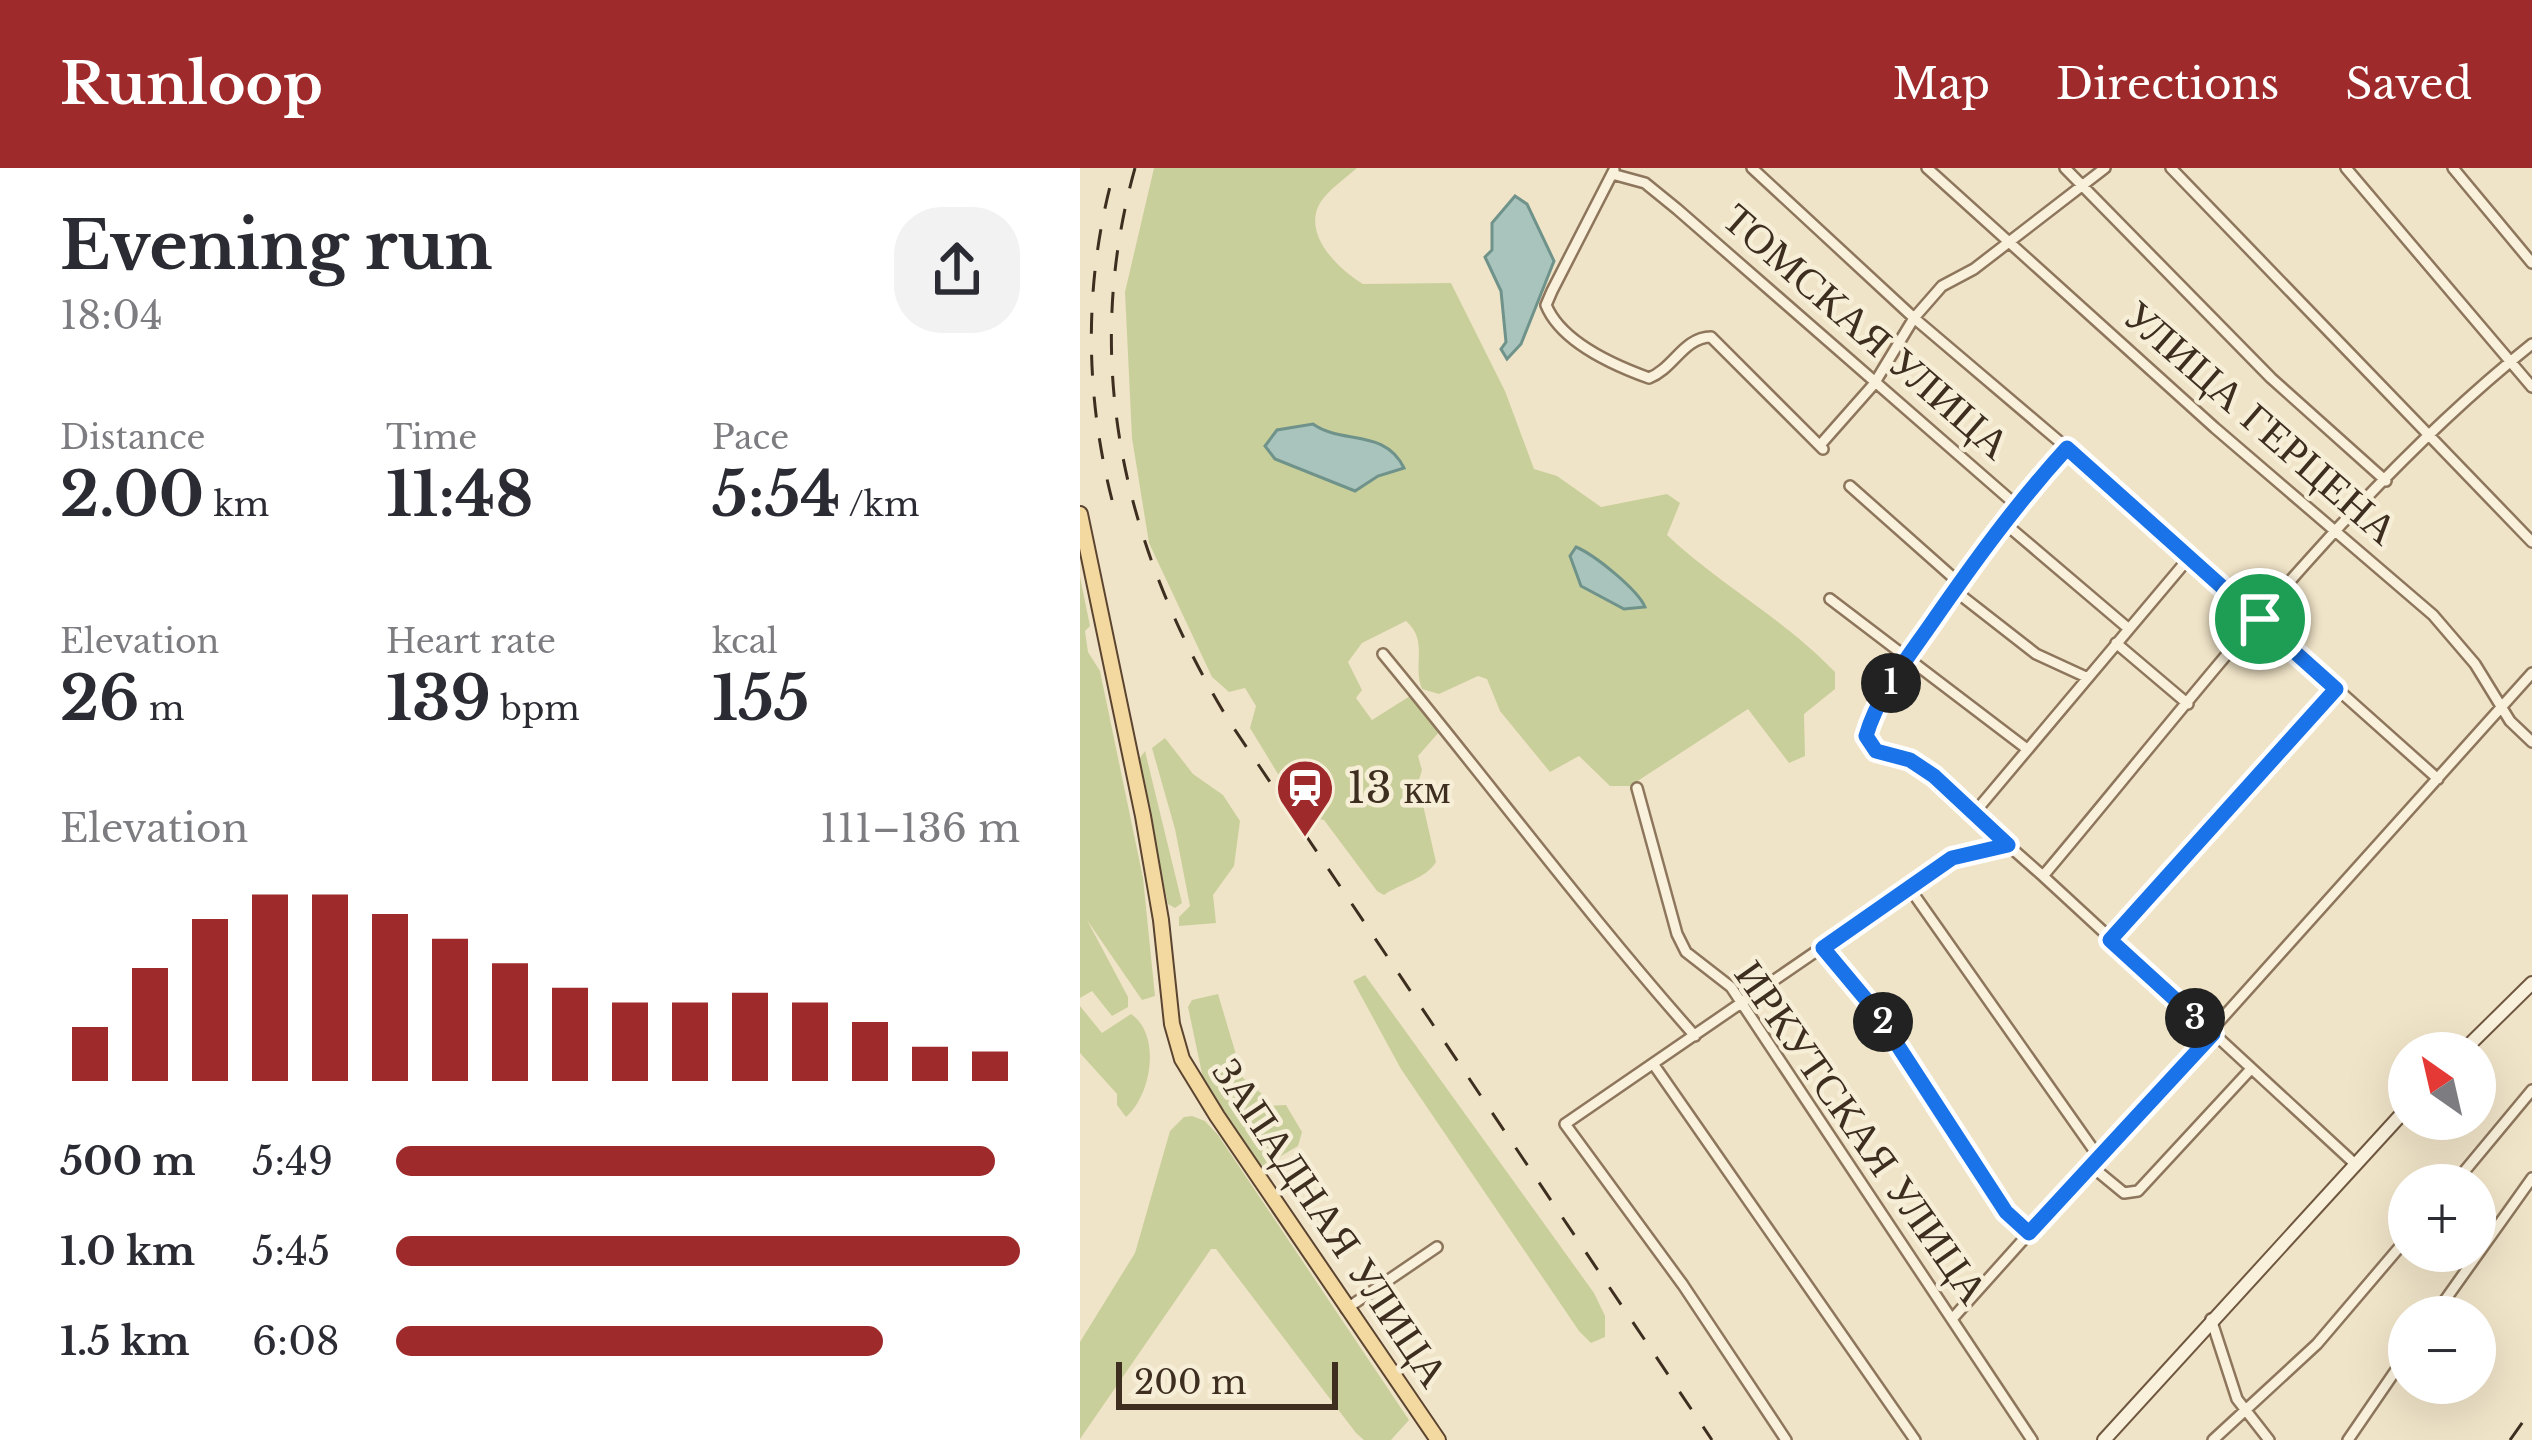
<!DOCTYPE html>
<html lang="en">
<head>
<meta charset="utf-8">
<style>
	body { margin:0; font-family:"Libre Baskerville",serif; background:#f2f2f3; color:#2b2b33; height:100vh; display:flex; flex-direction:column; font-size:45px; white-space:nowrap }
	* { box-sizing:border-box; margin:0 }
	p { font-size:39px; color:#7c7c81 }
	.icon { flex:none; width:66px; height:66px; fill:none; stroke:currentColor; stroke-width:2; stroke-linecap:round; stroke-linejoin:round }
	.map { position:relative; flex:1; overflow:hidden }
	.sheet { display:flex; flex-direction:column; background:#fff; width:1080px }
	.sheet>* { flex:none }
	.needle { width:78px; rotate:326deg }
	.buttons { position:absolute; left:1308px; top:864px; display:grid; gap:24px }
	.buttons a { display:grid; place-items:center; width:108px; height:108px; border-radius:50%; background:#fff; box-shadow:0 12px 48px #0002; font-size:60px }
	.scale { position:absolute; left:36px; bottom:30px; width:222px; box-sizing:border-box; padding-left:12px; border:6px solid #3d2e20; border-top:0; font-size:33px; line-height:42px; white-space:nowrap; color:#3d2e20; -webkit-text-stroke:9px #f7eed8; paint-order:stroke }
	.pin { position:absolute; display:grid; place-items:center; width:102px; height:102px; color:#fff; margin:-51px; border:6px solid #fff; border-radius:50%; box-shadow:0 3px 12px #0007 }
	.km { position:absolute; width:60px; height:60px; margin:-30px; border-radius:50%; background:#222; color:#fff; font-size:33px; line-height:60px; text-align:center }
	.round { display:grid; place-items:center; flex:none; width:126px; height:126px; border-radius:48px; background:#f2f2f3 }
	.overview { display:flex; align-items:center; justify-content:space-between; height:204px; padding:0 60px }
	h1 { font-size:66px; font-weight:800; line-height:90px }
	.stats { display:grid; grid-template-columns:repeat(3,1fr); gap:18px; height:204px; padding:12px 60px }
	.stats div { display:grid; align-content:center }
	.stats b { font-size:60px; font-weight:800 }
	.stats small { font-size:33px; font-weight:400 }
	.stats p { font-size:33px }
	.chart { height:336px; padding:24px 60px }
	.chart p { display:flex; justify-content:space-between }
	.chart svg { width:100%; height:216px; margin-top:12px; stroke:#9e2a2b; stroke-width:6 }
	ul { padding:0 60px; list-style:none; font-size:39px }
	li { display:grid; grid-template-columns:192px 144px 1fr; align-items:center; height:90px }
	li i { height:30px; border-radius:15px; background:#9e2a2b }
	header { display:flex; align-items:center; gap:72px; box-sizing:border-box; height:168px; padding:0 60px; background:#9e2a2b; color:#fff }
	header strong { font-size:57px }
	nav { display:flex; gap:66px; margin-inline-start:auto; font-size:42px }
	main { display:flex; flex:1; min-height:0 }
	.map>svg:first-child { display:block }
</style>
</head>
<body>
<header>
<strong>Runloop</strong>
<nav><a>Map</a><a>Directions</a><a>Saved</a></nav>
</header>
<main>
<section class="sheet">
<div class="overview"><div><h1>Evening run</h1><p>18:04</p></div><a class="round"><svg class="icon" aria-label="share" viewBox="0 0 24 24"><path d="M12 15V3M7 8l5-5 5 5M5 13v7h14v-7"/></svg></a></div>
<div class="stats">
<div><p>Distance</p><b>2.00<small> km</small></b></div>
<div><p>Time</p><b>11:48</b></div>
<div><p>Pace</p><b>5:54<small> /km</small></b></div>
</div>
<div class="stats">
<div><p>Elevation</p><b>26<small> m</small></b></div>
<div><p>Heart rate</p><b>139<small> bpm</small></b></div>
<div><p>kcal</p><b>155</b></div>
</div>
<div class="chart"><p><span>Elevation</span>111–136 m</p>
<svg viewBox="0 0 160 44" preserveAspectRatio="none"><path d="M5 44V33M15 44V21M25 44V11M35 44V6M45 44V6M55 44V10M65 44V15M75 44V20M85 44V25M95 44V28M105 44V28M115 44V26M125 44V28M135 44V32M145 44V37M155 44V38"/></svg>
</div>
<ul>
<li><b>500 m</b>5:49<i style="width:96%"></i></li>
<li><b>1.0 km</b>5:45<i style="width:100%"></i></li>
<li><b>1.5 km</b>6:08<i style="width:78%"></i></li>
</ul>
</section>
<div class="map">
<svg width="1452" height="1272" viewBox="0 0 1452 1272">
	<rect width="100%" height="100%" fill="#f0e4c8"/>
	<path fill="#c9cf9b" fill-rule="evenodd" d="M74,0h203c-11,10 -29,22 -37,35 -18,31 18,66 43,81l88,-1 54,108 29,78 23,7 44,31 66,-13 13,9 -13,32c53,50 116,83 168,137v17l-31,25 1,42 -16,7 -41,-54 -118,77h-20l-31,-30 -29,16 -50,-61 -13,-32 -9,-3 -39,18 -17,-5c-10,-24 7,-48 -16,-68l-44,22 -14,19 14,28 -6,8 16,22 38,-24 30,35 -22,25 4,14 -4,13 18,79c-10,17 -35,21 -52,33l-7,-4 -53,-71 -21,-5 -53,-87 6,-22 -11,-18 -16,4 -17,-15 -63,-134 -17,-105 -7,-146zM233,256l10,7 69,42 -14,3 -23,15 -90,-45 12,-16z
		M0,409l10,49 -5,5 3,21 12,19 43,207 12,118 -13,4 -55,-80 41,77v10l-16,9 -20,-25 -12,7z
		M85,570l28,36 30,21 17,26 -6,45 -21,29 3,28 -37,3v-9l11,-11 -15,-77 -23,-81z
		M65,583l37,152 -7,5 -7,-4 -31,-142z
		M285,807l229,318 11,23v21l-14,6 -12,-12 -178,-262 -48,-88z
		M138,826l25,84 18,15 4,13 21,-1 16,27 -4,14 -34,20 -6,-2 -54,-81 -16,-76 4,-7z
		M0,838l22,27 29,-19c31,21 20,82 -5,103l-9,-12v-11l-37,-41z
		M112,948l13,5 13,14 191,285 -18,20h-27l-8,-7 -140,-184h-5l-131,190v-97l55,-89 35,-122 14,-14z"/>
	<path fill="#a9c4bc" stroke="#6f938a" stroke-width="3" d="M435,28l12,8 27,57 -33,83 -14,15 -6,-10 5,-7 -5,-51 -16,-34 7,-7v-27z
		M233,256c29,21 72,4 91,44l-26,8 -23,15 -80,-32 -10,-13 12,-16z
		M496,379c19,8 62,43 69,60l-21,2 -43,-23 -11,-30z"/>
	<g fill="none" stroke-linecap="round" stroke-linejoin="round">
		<g stroke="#8d765c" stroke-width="14">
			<path id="street" d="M672,0l162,150 153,130 371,331
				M847,0l288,260 218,187 42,49 35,57 22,21
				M985,0l206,210 115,103
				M1091,0l361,374
				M1266,0l186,219
				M1373,0l79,95
				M534,2l-62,121 -6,14c15,37 67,60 103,73 24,-9 35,-41 62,-41l112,112
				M532,6l33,9 32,26 338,295
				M741,276l53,-60 40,-66 28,-32 32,-17 131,-101
				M987,280c-36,39 -215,255 -197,297l40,16 65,51 213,-253
				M770,318l107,95
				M922,353l127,108
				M874,422l82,64 50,23
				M750,431l197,150
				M1036,475l72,61
				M303,486c105,127 203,259 312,382
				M557,620l40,146 9,18 45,35 301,453
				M895,644l33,33
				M963,708l311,287
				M828,718l190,270
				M1030,772l226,-251
				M743,780l51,60 132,204 23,21
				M574,897l261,375
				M1010,997l34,28 14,-2 112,-121
				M1373,1017l79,-95
				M266,1141l91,-62
				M1353,1149l99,-139
				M873,1150l579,-645
				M1131,1151l26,80 32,41
				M706,1272l-103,-155 -118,-161 387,-266 56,-13 35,31c151,-179 306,-386 489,-532
				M1133,1272l104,-96 92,-108
				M1268,1272l61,-89"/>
		</g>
		<g stroke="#6f573f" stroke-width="16">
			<path id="secondary" d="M1381,885l71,-70
				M1024,1272l305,-334"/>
		</g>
		<g stroke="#5b4430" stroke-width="18">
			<path id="primary" d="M0,346l63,302 18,104 11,104 10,35 35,57 221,324"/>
		</g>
		<use href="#street" stroke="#faf1dc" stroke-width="9"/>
		<use href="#secondary" stroke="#faf1dc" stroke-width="12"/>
		<use href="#primary" stroke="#f3d9a0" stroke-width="14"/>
		<path stroke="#3d2e20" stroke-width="3" stroke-dasharray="21 21" stroke-linecap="butt" d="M55,0c-55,197 -10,382 94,553l483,719
			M32,332c-28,-110 -28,-223 3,-332
			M1430,1272l22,-31"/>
	</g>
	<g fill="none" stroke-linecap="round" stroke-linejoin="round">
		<g stroke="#fff" stroke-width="24">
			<path id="route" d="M987,280l269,241 -226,251 103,94 -184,199 -23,-21 -132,-203 -51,-61 129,-90 56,-13 -74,-69 -24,-16 -34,-9 -10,-15c12,-41 40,-76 65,-112 43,-62 85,-120 136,-176z"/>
		</g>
		<use href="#route" stroke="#1a73e8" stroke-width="15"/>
	</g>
	<defs>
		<g id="station-pin" transform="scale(3)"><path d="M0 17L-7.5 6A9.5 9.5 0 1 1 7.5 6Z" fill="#9e2a2b" stroke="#f7eed8"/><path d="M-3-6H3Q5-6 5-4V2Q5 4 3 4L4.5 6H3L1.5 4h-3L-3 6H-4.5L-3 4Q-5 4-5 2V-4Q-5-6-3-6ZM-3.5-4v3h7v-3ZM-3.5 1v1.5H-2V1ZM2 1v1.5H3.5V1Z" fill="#fff"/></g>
	</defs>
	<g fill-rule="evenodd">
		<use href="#station-pin" x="225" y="620"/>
	</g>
	<g text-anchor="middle" stroke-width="9" stroke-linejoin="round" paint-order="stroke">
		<g font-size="42" fill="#3d2e20" stroke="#f7eed8">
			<text transform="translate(787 163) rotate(41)" y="15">ТОМСКАЯ УЛИЦА</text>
			<text transform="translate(1181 254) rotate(41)" y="15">УЛИЦА ГЕРЦЕНА</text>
			<text transform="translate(782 964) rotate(55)" y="15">ИРКУТСКАЯ УЛИЦА</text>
			<text transform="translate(251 1054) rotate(56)" y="15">ЗАПАДНАЯ УЛИЦА</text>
		</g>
		<g font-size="42" fill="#3d2e20" stroke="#f7eed8" text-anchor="start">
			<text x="267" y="635">13 км</text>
		</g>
	</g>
</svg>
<div class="buttons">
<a><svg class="needle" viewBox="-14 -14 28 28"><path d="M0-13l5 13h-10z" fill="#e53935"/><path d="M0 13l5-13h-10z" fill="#7c7c81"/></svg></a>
<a>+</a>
<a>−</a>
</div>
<div class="scale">200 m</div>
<div class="pin" style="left:1180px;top:451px;background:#1e9e55"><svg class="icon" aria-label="arrive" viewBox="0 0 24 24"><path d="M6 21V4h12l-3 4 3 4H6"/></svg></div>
<b class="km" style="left:811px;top:515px">1</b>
<b class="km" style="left:803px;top:854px">2</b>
<b class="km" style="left:1115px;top:850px">3</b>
</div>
</main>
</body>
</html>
